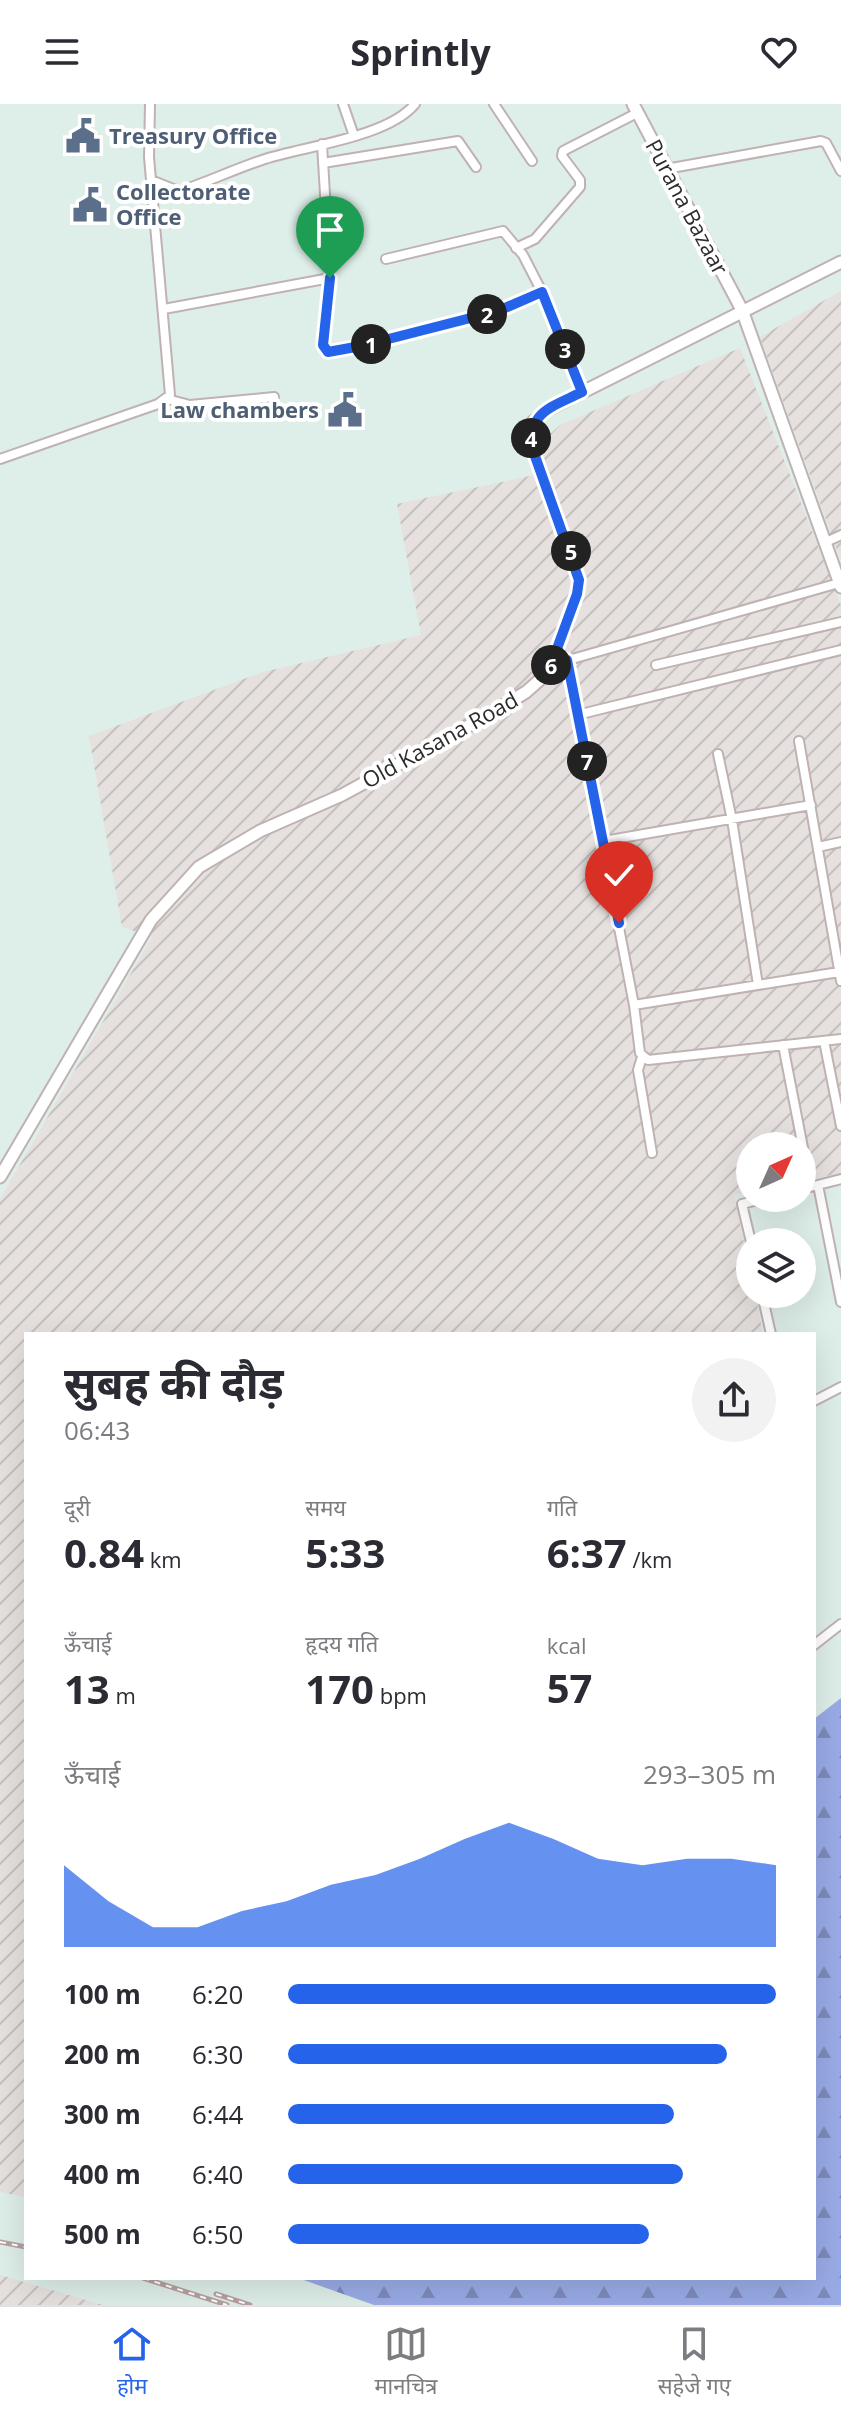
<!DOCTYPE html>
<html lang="hi">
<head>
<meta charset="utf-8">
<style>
	body { margin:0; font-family:"Open Sans","Noto Sans Devanagari",sans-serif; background:#f2f2f3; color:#2b2b33; height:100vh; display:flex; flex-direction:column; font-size:30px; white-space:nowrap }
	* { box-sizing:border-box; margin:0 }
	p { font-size:26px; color:#7c7c81 }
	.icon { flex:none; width:44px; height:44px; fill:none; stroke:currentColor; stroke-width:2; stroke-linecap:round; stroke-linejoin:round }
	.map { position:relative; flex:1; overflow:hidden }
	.panel { position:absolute; left:24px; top:1228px; width:792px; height:948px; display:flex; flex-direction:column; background:#fff; border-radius:0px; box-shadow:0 8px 32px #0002 }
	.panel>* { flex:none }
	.needle { width:52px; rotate:45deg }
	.controls { position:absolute; left:736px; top:1028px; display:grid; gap:16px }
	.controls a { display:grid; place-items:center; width:80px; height:80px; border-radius:50%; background:#fff; box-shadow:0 8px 32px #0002; font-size:40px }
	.pin { position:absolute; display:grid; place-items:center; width:68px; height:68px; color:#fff; margin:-82px -34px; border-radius:50% 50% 50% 0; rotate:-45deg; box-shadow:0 0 8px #0007 }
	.pin .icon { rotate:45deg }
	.km { position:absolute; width:40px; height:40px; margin:-20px; border-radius:50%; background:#222; color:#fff; font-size:22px; line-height:40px; text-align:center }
	.round { display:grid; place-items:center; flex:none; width:84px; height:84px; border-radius:42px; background:#f2f2f3 }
	.headline { display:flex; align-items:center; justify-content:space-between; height:136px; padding:0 40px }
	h1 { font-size:44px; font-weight:700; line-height:60px }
	.stats { display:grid; grid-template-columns:repeat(3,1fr); gap:12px; height:136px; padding:8px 40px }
	.stats div { display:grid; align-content:center }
	.stats b { font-size:40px; font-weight:700 }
	.stats small { font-size:22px; font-weight:400 }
	.stats p { font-size:22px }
	.chart { height:224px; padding:16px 40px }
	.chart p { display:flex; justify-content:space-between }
	.chart svg { width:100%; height:144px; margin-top:8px; fill:#2563eb; opacity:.7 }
	ul { padding:0 40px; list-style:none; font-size:26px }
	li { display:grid; grid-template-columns:128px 96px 1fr; align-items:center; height:60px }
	li i { height:20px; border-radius:10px; background:#2563eb }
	header { display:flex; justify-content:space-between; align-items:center; height:104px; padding:0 40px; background:#fff; font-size:36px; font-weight:700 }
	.dock { display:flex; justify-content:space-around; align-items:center; height:112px; border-top:2px solid #e1e1e2; background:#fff; font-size:22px; color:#7c7c81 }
	.dock a { display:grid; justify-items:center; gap:4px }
	.dock .active { color:#2563eb }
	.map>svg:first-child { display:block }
</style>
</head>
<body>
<header><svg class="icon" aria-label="menu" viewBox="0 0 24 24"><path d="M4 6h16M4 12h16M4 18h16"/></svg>Sprintly<svg class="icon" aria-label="heart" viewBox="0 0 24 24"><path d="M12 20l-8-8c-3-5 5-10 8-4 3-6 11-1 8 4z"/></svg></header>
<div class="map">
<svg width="841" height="2201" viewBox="0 0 841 2201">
	<defs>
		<pattern id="industrial-furrows" width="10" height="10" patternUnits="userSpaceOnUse" patternTransform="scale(2)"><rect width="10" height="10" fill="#e6e1de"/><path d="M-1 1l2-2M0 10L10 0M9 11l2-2" fill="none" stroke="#c5c1bf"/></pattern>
		<pattern id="forest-firs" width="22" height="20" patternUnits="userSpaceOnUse" patternTransform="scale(2)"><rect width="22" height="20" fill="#99abe6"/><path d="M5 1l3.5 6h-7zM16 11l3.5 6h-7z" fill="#7d8bbb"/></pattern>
	</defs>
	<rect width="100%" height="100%" fill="#deeee8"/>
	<path fill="url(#industrial-furrows)" d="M841,187v270l-81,-224z
		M740,244l101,257v568l-39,8v-35h-52v45l-16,4 16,77v22h5l8,40h-737v863l-26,-5v-993l152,-262 -30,-10 -33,-191 174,-64 158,-37 -24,-131 147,-31 -6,-28 22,-20z
		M0,2171l103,30h-103z"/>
	<path fill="url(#forest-firs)" d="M841,1594v607h-467l-76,-27h516v-559z"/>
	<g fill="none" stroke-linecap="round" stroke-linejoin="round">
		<g stroke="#c0b2b2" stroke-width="12">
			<path id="street" d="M343,0l11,32
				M494,0l38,57
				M323,59l135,-22 18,26
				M666,65l155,-28 5,2 15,28
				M151,76l25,10h7c27,-9 54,-22 82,-31 41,-13 123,-22 150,-55
				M516,144l19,-9 45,-52v-7l-18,-24 1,-5 74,-38
				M386,155l117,-28 20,24 19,37 40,100
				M330,174l-7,67 5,7 33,-6 137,-35 44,-19
				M164,205l166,-31 -8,-134
				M167,295l23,6 84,-8
				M0,355l158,-55 12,-9 -21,-238 1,-53
				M826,438l15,-7
				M567,556l67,345 205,-33
				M551,561l288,-82
				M656,561l185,-43
				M577,611l264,-65
				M799,637l42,240
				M718,650l14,66 26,165
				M604,737l207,-36
				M818,743l23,-5
				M634,901l6,48 8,7 193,-21
				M824,937l17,85
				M783,941l22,113
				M642,953l-4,13 14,83
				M818,1081l23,117
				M802,1085l39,-10
				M751,1138l-9,-38 24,-6
				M762,1190l9,40
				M814,1297l27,-14
				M814,1541l27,-21"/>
		</g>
		<g stroke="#c0b2b2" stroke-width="15">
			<path id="secondary" d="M633,0l109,206 99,277
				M0,1073l151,-257 48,-53 61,-36 82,-36 141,-77 43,-26 17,-15 8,-12 26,-71 2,-14 -47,-134 1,-24 14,-12 294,-148"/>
		</g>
		<use href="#street" stroke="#fff" stroke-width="8"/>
		<use href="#secondary" stroke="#fff" stroke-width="11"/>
		<g stroke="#b6a0a1" stroke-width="5">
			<path id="rail" d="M0,2138l26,5
				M143,2174l84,27
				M216,2190l34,11"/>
		</g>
		<use href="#rail" stroke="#fff" stroke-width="2" stroke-dasharray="6" stroke-linecap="butt"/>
	</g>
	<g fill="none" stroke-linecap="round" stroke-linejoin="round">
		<g stroke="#fff" stroke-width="16">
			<path id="route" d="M330,174l-7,67 5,7 33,-6 137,-35 44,-19 40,100c-32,16 -59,21 -47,64l44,124 -2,14 -26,71 16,-5 52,263"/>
		</g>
		<use href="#route" stroke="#2563eb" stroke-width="10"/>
	</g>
	<defs>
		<g id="civic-bare" transform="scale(2.76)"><path d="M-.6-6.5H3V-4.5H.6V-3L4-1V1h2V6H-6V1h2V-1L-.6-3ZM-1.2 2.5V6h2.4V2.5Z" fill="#5c6f8a" stroke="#fff" stroke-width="2.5" paint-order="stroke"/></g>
	</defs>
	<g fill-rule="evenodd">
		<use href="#civic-bare" x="83" y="32"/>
		<use href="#civic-bare" x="90" y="101"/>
		<use href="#civic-bare" x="345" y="306"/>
	</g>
	<g text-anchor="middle" stroke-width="8" stroke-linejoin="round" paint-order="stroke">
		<g font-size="22" font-weight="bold" fill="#4e5e75" stroke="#fff" text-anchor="start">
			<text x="109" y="40">Treasury Office</text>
			<text x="116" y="96">Collectorate<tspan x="116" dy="25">Office</tspan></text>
			<text x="319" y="314" text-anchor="end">Law chambers</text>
		</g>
		<g font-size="22" fill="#2c2c2c" stroke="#fff">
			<text transform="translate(687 103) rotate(62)" y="8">Purana Bazaar</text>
			<text transform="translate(440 636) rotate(-29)" y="8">Old Kasana Road</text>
		</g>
	</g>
</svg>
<div class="controls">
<a><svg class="needle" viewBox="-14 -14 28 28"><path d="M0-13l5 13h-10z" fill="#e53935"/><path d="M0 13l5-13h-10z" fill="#7c7c81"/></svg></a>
<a><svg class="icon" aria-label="layers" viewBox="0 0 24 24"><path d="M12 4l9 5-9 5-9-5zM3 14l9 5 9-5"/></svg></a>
</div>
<div class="pin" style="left:330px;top:174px;background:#1e9e55"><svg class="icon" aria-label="arrive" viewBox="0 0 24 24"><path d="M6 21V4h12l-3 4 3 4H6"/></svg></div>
<div class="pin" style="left:619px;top:819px;background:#d93025"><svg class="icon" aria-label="check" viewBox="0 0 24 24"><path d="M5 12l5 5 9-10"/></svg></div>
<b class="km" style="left:371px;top:240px">1</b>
<b class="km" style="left:487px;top:210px">2</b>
<b class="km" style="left:565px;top:245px">3</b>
<b class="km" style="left:531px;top:334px">4</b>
<b class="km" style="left:571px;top:447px">5</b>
<b class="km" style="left:551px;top:561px">6</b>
<b class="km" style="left:587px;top:657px">7</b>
<section class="panel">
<div class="headline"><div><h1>सुबह की दौड़</h1><p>06:43</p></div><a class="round"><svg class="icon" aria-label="share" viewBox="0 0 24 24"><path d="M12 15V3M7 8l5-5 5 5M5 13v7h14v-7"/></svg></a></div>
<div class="stats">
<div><p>दूरी</p><b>0.84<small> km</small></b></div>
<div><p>समय</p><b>5:33</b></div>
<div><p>गति</p><b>6:37<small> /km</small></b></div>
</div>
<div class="stats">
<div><p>ऊँचाई</p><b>13<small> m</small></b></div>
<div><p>हृदय गति</p><b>170<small> bpm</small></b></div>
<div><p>kcal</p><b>57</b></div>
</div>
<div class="chart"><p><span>ऊँचाई</span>293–305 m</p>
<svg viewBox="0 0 160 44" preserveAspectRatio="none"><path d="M0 44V19L10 30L20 38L30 38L40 33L50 30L60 25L70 22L80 17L90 11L100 6L110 11L120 17L130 19L140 17L150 17L160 19V44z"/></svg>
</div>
<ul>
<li><b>100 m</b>6:20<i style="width:100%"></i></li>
<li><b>200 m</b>6:30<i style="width:90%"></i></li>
<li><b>300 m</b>6:44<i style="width:79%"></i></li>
<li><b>400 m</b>6:40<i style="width:81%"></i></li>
<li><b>500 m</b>6:50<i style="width:74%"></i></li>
</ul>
</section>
</div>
<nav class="dock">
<a class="active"><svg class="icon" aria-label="home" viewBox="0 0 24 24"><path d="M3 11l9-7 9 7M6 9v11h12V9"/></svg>होम</a>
<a><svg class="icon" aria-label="map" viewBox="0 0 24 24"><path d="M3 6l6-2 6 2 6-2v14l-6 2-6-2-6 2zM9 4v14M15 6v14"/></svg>मानचित्र</a>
<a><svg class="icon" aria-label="saved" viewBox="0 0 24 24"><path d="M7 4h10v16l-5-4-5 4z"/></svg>सहेजे गए</a>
</nav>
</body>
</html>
